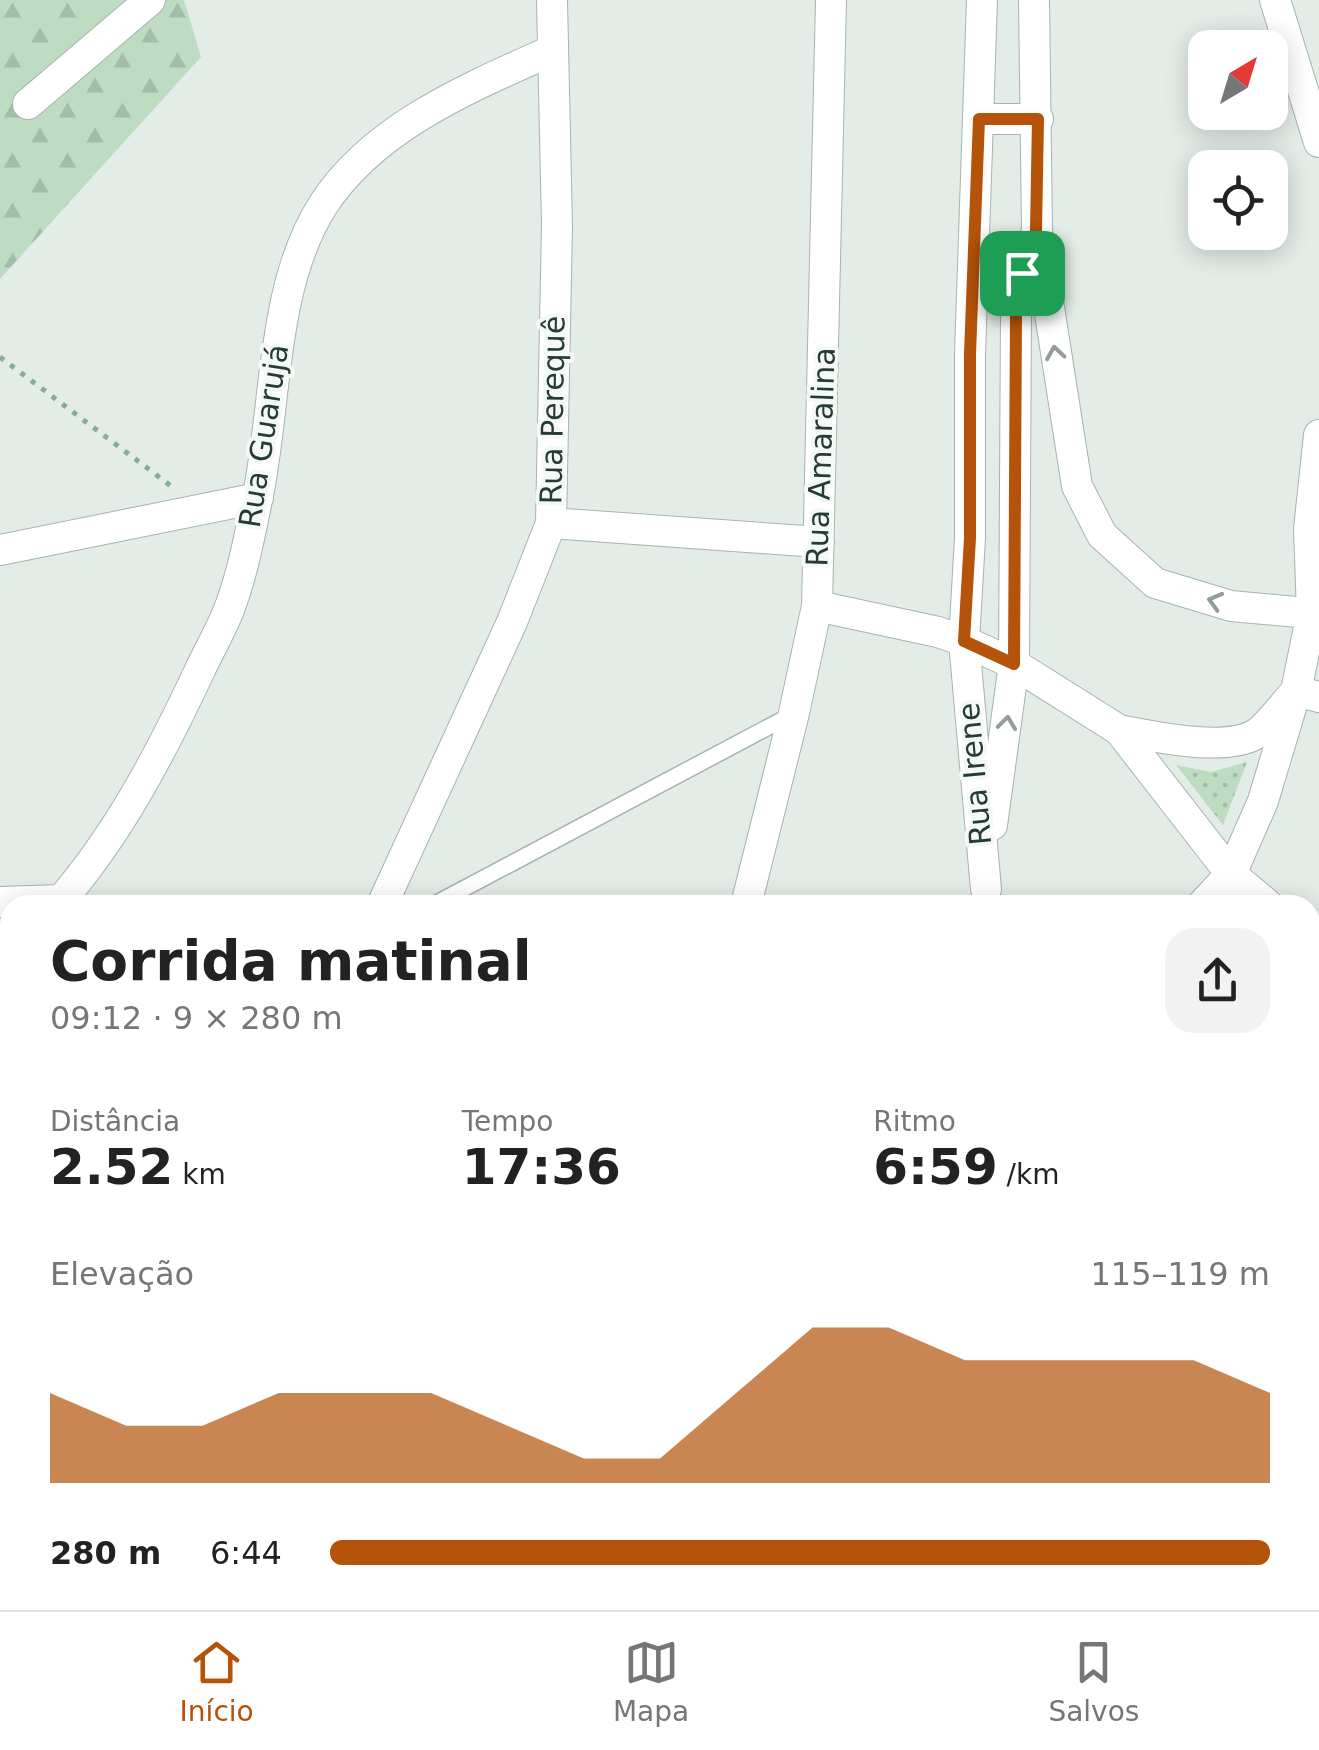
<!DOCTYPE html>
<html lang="pt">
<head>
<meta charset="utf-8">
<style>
	body { margin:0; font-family:"DejaVu Sans",sans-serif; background:#f2f2f2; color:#222; height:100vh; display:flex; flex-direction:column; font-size:38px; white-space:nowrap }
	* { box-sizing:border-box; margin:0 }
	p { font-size:32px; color:#767676 }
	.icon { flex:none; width:55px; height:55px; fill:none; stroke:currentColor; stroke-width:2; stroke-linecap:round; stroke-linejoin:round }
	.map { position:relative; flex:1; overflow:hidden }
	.details { position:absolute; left:0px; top:895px; width:1320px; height:715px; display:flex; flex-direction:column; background:#fff; border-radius:30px 30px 0 0; box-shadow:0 5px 25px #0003 }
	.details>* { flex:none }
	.needle { width:65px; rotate:38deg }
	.fabs { position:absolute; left:1188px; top:30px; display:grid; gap:20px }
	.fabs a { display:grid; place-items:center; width:100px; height:100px; border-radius:20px; background:#fff; box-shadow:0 5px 25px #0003; font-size:50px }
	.pin { position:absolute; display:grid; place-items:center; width:85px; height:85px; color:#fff; margin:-42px; border-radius:20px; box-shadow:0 5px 15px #0006 }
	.round { display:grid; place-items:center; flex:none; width:105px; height:105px; border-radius:30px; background:#f2f2f2 }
	.head { display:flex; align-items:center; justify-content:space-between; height:170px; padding:0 50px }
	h1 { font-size:55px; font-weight:700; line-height:75px }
	.stats { display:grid; grid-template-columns:repeat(3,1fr); gap:15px; height:170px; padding:10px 50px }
	.stats div { display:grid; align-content:center }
	.stats b { font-size:50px; font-weight:700 }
	.stats small { font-size:28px; font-weight:400 }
	.stats p { font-size:28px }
	.chart { height:280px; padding:20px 50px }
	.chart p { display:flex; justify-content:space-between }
	.chart svg { width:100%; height:180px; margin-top:10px; fill:#b45309; opacity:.7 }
	ul { padding:0 50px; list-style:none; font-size:32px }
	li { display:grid; grid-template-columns:160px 120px 1fr; align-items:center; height:75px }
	li i { height:25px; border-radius:12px; background:#b45309 }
	.tabs { display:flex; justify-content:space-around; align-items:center; height:140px; border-top:2px solid #e0e0e0; background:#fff; font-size:28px; color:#767676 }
	.tabs a { display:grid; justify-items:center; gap:5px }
	.tabs .current { color:#b45309 }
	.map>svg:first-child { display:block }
</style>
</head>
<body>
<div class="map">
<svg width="1319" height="1610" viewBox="0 0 1319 1610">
	<defs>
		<pattern id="grass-dots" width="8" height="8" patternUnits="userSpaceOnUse" patternTransform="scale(2.5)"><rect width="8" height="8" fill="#bedcc2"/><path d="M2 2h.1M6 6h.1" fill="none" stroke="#a3bea7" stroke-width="1.8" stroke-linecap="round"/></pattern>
		<pattern id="forest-firs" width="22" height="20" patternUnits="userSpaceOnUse" patternTransform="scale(2.5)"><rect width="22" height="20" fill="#bedcc2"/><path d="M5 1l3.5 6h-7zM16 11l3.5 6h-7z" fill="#a3bea7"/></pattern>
	</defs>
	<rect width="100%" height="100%" fill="#e4ece7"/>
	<path fill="#d2dcd6" d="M1310,1152l9,9v327l-9,10z"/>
	<path fill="url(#grass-dots)" d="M1247,762l-24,63 -47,-60 35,7z"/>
	<path fill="url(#forest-firs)" d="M0,0h184l17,57 -201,222z"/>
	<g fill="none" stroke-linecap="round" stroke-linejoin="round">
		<g stroke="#a7b4ad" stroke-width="18">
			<path id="service" d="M433,905l358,-190
				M0,1089l10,-4"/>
		</g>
		<g stroke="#a7b4ad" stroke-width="32">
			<path id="minor" d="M1275,0l44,142
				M28,104l122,-104
				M1037,231l40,255 25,49 53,48 76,23 88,8
				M551,523l268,19
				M0,550l258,-52
				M817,606l121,26 26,9 22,248
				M1119,730c34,6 110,24 140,2 13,-11 25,-28 37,-41l23,6
				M992,825l22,-161
				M0,902l61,-2
				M57,905c60,-68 103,-150 142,-233 10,-22 24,-45 32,-68 12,-33 19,-70 26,-104 20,-93 13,-212 66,-295 51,-79 148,-118 230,-155
				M382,905l130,-283 39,-99 6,-297 -5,-226
				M746,905l48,-192 23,-107 14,-606
				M1202,905l29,-31 32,-73 33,-110 16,-78 -3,-84 10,-94
				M0,977l10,-16
				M141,1610l2,-10
				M467,1610l8,-10
				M726,1610l12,-10
				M1028,1610l3,-10"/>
		</g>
		<g stroke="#a7b4ad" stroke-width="32">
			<path id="tertiary" d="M982,0l-12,354v184l-6,103 50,23 105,66 112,144 37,31
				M979,119h59
				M1014,664l2,-352 6,-39 15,-42 -3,-231
				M1310,946l9,9"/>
		</g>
		<path stroke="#86ad9c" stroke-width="5" stroke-dasharray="5 8" stroke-linecap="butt" d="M0,357l171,129"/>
		<use href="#service" stroke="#fff" stroke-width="15"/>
		<use href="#minor" stroke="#fff" stroke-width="30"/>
		<use href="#tertiary" stroke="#fff" stroke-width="30"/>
	</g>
	<defs><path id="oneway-chevron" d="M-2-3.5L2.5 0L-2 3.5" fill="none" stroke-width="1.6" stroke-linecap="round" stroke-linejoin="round" transform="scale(2.5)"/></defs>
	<g stroke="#929e99">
		<use href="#oneway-chevron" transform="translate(1055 353) rotate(-99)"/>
		<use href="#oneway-chevron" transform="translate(1215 601) rotate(-164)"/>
		<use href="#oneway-chevron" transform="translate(1007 723) rotate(-83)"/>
	</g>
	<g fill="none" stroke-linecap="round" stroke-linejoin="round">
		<g stroke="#fff" stroke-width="20">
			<path id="route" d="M979,119h59l-2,112 -14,42 -6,39 -2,352 -50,-23 6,-103v-184z"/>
		</g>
		<use href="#route" stroke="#b45309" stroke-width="12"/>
	</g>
	<g text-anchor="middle" stroke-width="8" stroke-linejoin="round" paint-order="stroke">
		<g font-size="30" fill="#243c33" stroke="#f4f9f6">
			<text transform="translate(553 410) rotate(-89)" y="10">Rua Perequê</text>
			<text transform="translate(264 436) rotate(-81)" y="10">Rua Guarujá</text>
			<text transform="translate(821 457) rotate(-88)" y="10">Rua Amaralina</text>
			<text transform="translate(975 774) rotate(-95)" y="10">Rua Irene</text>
		</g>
	</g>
</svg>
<div class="fabs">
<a><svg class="needle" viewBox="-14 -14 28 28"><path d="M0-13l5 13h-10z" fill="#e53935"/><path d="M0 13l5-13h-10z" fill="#767676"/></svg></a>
<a><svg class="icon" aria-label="locate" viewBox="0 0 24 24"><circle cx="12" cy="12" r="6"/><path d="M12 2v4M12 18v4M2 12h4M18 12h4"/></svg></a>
</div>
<div class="pin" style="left:1022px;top:273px;background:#1e9e55"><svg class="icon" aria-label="arrive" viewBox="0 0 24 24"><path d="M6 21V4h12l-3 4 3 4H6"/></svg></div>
<section class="details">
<div class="head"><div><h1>Corrida matinal</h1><p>09:12 · 9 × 280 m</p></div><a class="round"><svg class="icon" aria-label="share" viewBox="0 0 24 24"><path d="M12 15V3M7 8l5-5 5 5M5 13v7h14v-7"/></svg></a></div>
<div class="stats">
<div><p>Distância</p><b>2.52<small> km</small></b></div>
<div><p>Tempo</p><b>17:36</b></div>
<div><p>Ritmo</p><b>6:59<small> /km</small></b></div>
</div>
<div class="chart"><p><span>Elevação</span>115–119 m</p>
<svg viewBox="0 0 160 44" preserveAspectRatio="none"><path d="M0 44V22L10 30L20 30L30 22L40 22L50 22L60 30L70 38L80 38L90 22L100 6L110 6L120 14L130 14L140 14L150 14L160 22V44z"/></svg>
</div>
<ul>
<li><b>280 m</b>6:44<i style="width:100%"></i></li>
</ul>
</section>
</div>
<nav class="tabs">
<a class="current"><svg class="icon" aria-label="home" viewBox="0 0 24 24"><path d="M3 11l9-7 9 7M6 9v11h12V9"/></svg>Início</a>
<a><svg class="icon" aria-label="map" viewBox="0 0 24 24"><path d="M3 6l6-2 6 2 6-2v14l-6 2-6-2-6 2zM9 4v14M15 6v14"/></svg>Mapa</a>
<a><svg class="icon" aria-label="saved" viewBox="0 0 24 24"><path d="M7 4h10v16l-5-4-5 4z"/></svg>Salvos</a>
</nav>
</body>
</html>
